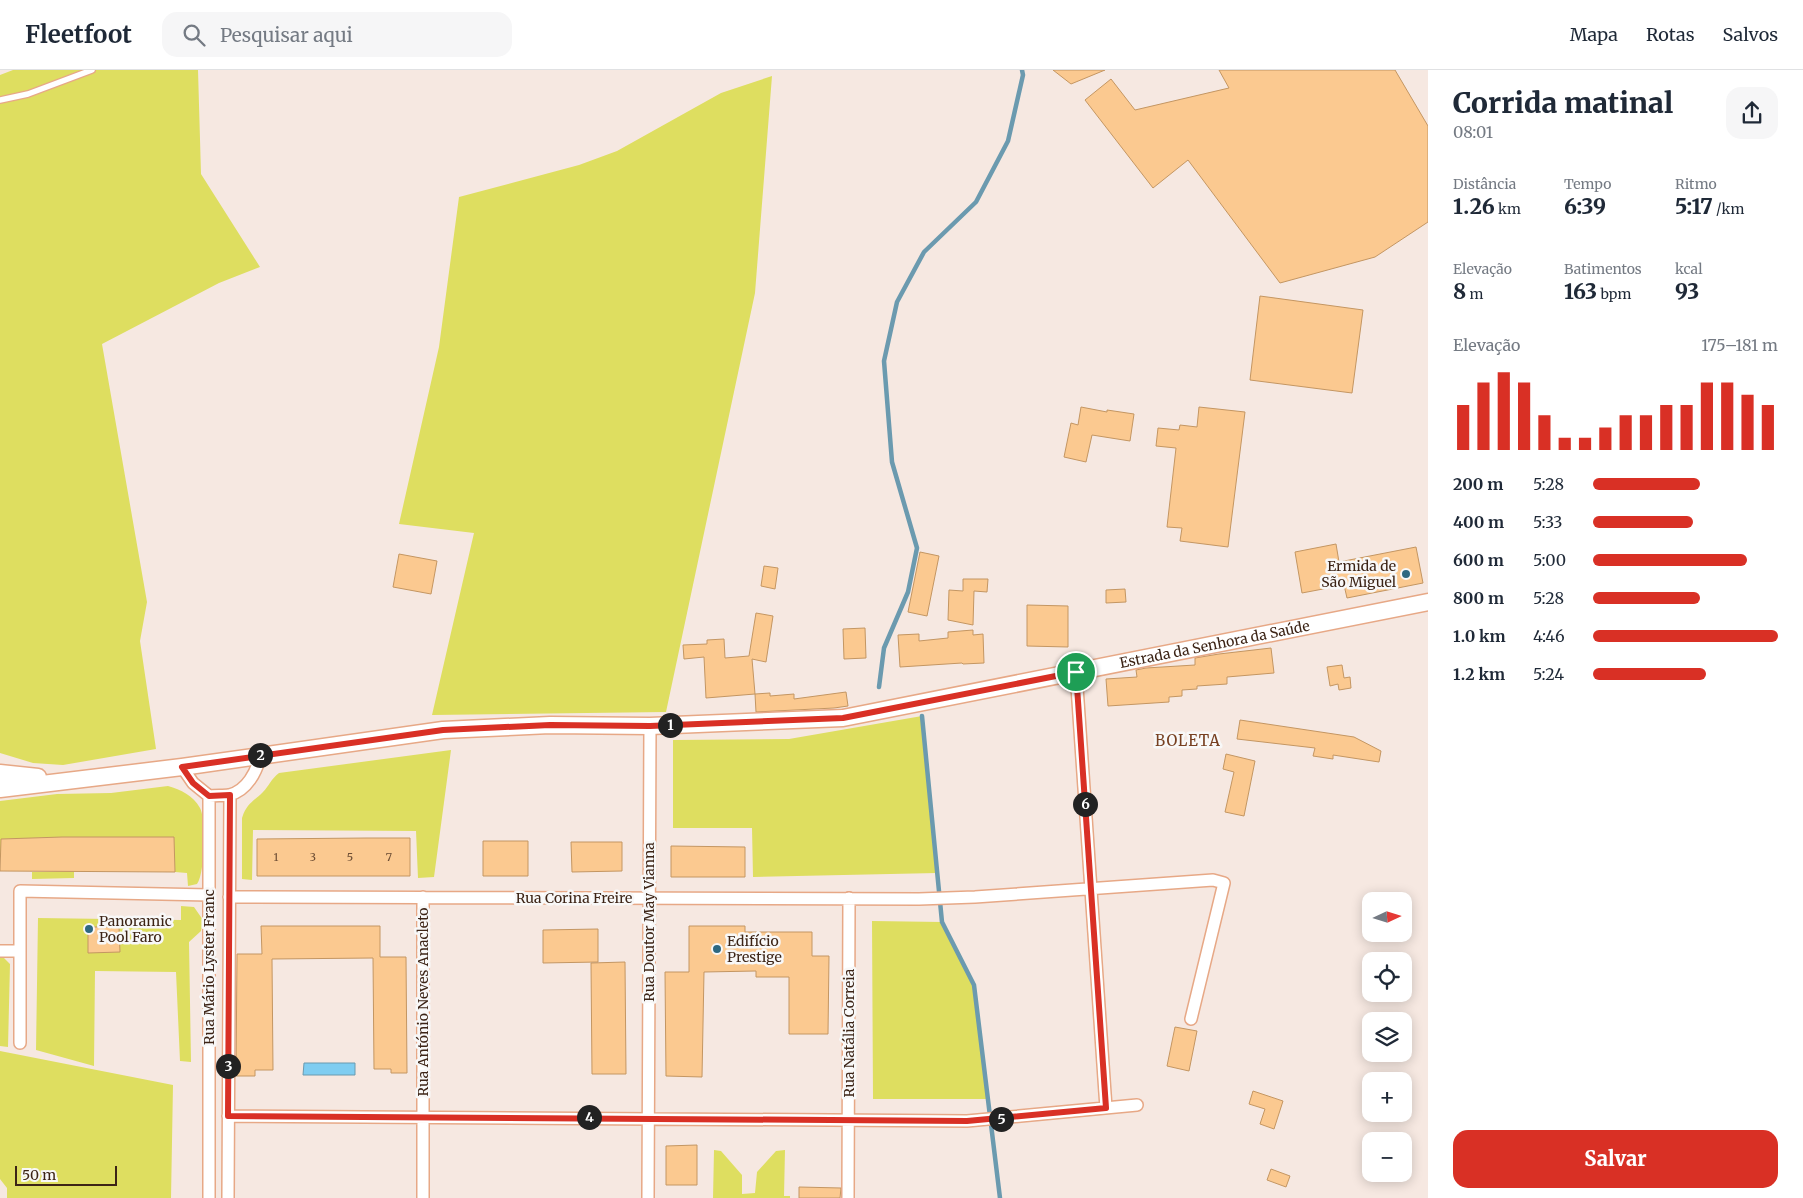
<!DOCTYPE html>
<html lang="pt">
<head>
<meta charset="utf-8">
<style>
	body { margin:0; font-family:Merriweather,serif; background:#f6f6f7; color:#1f2937; height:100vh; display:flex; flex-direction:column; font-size:19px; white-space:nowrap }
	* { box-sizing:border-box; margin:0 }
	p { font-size:16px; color:#747a83 }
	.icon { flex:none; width:28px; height:28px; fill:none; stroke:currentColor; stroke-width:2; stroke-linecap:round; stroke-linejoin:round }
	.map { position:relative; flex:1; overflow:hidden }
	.panel { display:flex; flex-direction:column; background:#fff; width:375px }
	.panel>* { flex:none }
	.needle { width:32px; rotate:86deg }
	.tools { position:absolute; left:1362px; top:822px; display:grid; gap:10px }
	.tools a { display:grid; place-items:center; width:50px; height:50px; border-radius:10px; background:#fff; box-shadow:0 2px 12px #0003; font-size:25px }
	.scale { position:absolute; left:15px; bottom:12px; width:102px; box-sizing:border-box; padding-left:5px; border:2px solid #3c2416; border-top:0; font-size:14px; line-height:18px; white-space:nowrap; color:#3c2416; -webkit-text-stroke:4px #f8f8f8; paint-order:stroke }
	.pin { position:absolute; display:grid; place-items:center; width:42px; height:42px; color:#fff; margin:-21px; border:2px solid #fff; border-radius:50%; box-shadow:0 1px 5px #0007 }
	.km { position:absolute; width:25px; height:25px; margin:-12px; border-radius:50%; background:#222; color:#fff; font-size:14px; line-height:25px; text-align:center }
	.round { display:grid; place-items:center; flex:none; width:52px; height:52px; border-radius:15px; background:#f6f6f7 }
	.head { display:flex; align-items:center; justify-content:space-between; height:85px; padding:0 25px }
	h1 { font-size:28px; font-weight:800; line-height:38px }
	.stats { display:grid; grid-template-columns:repeat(3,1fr); gap:8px; height:85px; padding:5px 25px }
	.stats div { display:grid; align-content:center }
	.stats b { font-size:21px; font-weight:800 }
	.stats small { font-size:14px; font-weight:400 }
	.stats p { font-size:14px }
	.chart { height:140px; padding:10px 25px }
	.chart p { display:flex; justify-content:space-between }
	.chart svg { width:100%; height:90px; margin-top:5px; stroke:#d93025; stroke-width:6 }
	.button { display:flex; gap:10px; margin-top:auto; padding:10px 25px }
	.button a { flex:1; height:58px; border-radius:15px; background:#d93025; color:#fff; font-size:20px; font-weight:800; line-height:58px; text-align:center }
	ul { padding:0 25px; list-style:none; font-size:16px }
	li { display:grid; grid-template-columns:80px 60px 1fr; align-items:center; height:38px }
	li i { height:12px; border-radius:6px; background:#d93025 }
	header { display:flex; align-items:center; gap:30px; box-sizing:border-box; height:70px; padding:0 25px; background:#fff; border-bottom:1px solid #e0e1e3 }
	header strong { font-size:24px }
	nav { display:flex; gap:28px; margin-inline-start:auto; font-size:18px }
	.search { width:350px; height:45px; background:#f6f6f7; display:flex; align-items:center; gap:12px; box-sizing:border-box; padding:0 18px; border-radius:15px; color:#747a83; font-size:19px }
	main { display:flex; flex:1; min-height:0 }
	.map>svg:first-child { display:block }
</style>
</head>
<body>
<header>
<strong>Fleetfoot</strong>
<div class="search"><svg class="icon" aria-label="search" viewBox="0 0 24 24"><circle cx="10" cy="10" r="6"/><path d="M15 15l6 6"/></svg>Pesquisar aqui</div>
<nav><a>Mapa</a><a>Rotas</a><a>Salvos</a></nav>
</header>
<main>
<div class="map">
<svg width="1428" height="1128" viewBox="0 0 1428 1128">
	<rect width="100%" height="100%" fill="#f6e8e1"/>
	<path fill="#dede60" d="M13,0h185l3,104 59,93 -41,16 -117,61 45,258 -7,39 16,108 -93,16 -30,-2 -33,-10v-678z
		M772,6l-17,217 -89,419 -234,3 42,-182 -75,-9 40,-177 20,-150 120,-32 38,-14 104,-58z
		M922,646l15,157 -184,4 -1,-49h-79v-88l116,-1z
		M451,680l-17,127 -16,1 -2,-47 -163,-1 -1,50 -10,-1v-61c5,-15 11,-16 21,-26 6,-6 8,-13 16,-19z
		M168,716c13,4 25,9 32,22 6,10 5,66 -3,76l-9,2 -1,-13 -12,-1 -2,-35 -171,2 -1,18h-1v-56l57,-7 54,-1z
		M74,801v7l-42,1v-7z
		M181,836l13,1 9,13 -2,11 -12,11 2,120 -11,-1 -4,-89 -81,-1 -1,95 -58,-16 2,-132 143,2z
		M872,851l70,1 32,63 15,114h-116z
		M0,888h4l6,6 -2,83 -8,-1z
		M0,981l173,34 -2,113h-164v-10l-7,-9z
		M714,1080l7,1 21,24v19l13,-1 2,-21 19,-21 9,-1 -1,46h6v2h-77z"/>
	<path fill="#7fcdf1" stroke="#6b9aaf" d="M304,993h51v12h-52z"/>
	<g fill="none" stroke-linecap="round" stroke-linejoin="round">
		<path stroke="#6b9aaf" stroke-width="4.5" d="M879,617l5,-39 24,-56 9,-44 -25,-86 -8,-101 13,-59 27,-50 52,-50 32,-61 15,-66 -1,-5
			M922,646l20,206 32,63 26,213"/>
	</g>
	<path fill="#fbc990" stroke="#c49662" d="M1053,0h52l-34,14z
		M1219,0h176l33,56v96l-53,35 -95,26 -92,-123 -35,28 -68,-88 26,-21 24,31 94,-22z
		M1260,226l103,14 -11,83 -102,-13z
		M1081,337l26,5v-2l27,4 -4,27 -38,-6 -6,27 -22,-5 7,-34 7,2z
		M1199,337l46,5 -17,135 -48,-6 2,-13 -15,-1 9,-79 -20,-2 2,-18 21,2 1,-5 17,2z
		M1336,474l3,18 77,-15 7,36 -76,15 -3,-13 -42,8 -7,-41z
		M920,482l19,4 -12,60 -19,-4z
		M399,484l38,7 -6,33 -38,-7z
		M764,496l14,2 -3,21 -14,-3z
		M963,509h25l-1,13 -13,-1 -1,34 -25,-5 1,-30 14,1z
		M1125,519l1,13 -20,1v-13z
		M1027,535l41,1v41l-41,-1z
		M756,543l17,3 -7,46 -14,-3 3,35 15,-1v3l24,-2v5l52,-7 2,14 -14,2 -78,4 -1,-18 -49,4 -2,-41 -20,2 -1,-14 24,-1v-4l17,-1 1,19 24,-2z
		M865,558l1,30 -22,1 -1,-30z
		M973,560v5l10,-1 1,29 -21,1 -1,-1 -62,4 -2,-32 21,-1v7l29,-3v-6z
		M1271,578l3,25 -47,4v7l-30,2v3l-15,1v6l-13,1v5l-61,4 -2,-27 31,-2 -1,-7 10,-2 49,-3v-7l24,-4z
		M1342,595l2,13 6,-1 1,11 -12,2 -1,-6 -8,2 -3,-19z
		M1240,650l114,17 27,14 -2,11 -46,-7v4l-20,-3 2,-8 -78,-9z
		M1226,684l29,7 -11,55 -19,-4 9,-40 -11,-3z
		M62,767h112l1,35 -175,-1 1,-32z
		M367,768h43v38h-153v-37z
		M483,771h45v35h-45z
		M571,772h51v29l-50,1z
		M671,776l74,1v30h-74z
		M261,856h119v31h26l1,116h-16v-4h-17l-1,-111 -101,1 1,111h-18v6h-19l1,-122h25z
		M689,856h56v6h67v24h17l-1,78h-39v-57h-33v-6l-52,1 -2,105 -36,-1 -1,-104h24z
		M88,857h31l1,25 -32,1z
		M598,859v33l-55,1v-33z
		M625,892l1,112h-34l-1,-111z
		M1175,957l22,4 -8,40 -22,-5z
		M1253,1021l30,10 -9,28 -14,-5 5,-15 -16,-5z
		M697,1075v40h-31v-39z
		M1271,1099l19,7 -4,11 -19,-7z
		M799,1117l42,1 -1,10h-41z"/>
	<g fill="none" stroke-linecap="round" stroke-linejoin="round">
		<g stroke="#e7a886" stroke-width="8">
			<path id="lane" d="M0,30l28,-6 64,-24"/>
		</g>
		<g stroke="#e7a886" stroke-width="14">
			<path id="street" d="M1076,602l30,436
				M182,697l11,16 16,13c7,-1 14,0 20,-1 18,-4 28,-24 31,-39
				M229,827l690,2 56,-2 238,-17 11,3 -33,136
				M0,881h20
				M20,973v-152l189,4
				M228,1046l739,5 170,-16
				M209,1128v-402
				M228,1128l2,-403
				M423,1128v-301
				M648,1128l2,-472
				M848,1128l1,-300"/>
		</g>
		<g stroke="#e7a886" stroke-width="19">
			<g id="secondary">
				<path d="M0,703l38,4"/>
				<path id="s1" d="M0,719l182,-22 261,-37 107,-5 100,1 193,-8 585,-116"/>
			</g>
		</g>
		<use href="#lane" stroke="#fff" stroke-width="5.5"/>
		<use href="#street" stroke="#fff" stroke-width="11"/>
		<use href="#secondary" stroke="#fff" stroke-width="16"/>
	</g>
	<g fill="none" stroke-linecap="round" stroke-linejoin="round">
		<g stroke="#fff" stroke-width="10">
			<path id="route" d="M1076,602l30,436 -139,13 -739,-5 2,-321 -21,1 -16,-13 -11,-16 261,-37 107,-5 100,1 193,-8z"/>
		</g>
		<use href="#route" stroke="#d93025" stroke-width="6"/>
	</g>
	<g fill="#2e6881" stroke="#f8f8f8" stroke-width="2">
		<circle cx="1406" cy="504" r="5"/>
		<circle cx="89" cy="859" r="5"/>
		<circle cx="717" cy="879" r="5"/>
	</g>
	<g text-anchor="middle" stroke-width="5" stroke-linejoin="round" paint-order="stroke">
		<g font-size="11" fill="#6c4d34">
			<text x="276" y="791">1</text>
			<text x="313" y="791">3</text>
			<text x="350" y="791">5</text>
			<text x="389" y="791">7</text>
		</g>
		<g font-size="14" fill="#3c2416" stroke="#f8f8f8" text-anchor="start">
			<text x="1396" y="501" text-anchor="end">Ermida de<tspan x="1396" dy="16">São Miguel</tspan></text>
			<text x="99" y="856">Panoramic<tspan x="99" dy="16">Pool Faro</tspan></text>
			<text x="727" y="876">Edifício<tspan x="727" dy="16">Prestige</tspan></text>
		</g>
		<g font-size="14" fill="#3c2416" stroke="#f8f8f8">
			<text dy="5" stroke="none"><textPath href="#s1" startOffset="1226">Estrada da Senhora da Saúde</textPath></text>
			<text x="574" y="833">Rua Corina Freire</text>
			<text transform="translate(649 852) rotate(-90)" y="5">Rua Doutor May Vianna</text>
			<text transform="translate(209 897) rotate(-90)" y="5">Rua Mário Lyster Franc</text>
			<text transform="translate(423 932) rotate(-90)" y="5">Rua António Neves Anacleto</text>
			<text transform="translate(849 963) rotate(-90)" y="5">Rua Natália Correia</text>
		</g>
		<g font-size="15" letter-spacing="1" fill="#774021" stroke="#f8f8f8">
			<text x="1188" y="676">BOLETA</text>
		</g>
	</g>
</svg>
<div class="tools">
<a><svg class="needle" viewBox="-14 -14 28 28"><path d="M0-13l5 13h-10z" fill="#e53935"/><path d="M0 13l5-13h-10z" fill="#747a83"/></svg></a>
<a><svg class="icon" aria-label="locate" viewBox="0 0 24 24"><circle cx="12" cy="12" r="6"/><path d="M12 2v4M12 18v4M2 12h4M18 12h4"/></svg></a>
<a><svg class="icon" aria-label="layers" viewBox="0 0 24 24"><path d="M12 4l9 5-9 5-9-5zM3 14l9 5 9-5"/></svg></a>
<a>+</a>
<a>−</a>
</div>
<div class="scale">50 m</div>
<div class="pin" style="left:1076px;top:602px;background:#1e9e55"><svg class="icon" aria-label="arrive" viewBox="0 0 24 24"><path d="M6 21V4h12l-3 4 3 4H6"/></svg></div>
<b class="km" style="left:670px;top:655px">1</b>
<b class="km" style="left:260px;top:685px">2</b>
<b class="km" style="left:228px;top:996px">3</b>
<b class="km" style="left:589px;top:1047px">4</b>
<b class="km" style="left:1001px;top:1049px">5</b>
<b class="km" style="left:1085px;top:734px">6</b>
</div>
<section class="panel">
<div class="head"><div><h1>Corrida matinal</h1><p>08:01</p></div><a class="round"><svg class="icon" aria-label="share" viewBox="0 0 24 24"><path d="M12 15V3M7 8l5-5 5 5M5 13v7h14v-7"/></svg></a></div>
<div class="stats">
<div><p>Distância</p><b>1.26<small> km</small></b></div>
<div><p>Tempo</p><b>6:39</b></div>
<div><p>Ritmo</p><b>5:17<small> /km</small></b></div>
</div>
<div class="stats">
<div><p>Elevação</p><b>8<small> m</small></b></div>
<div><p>Batimentos</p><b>163<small> bpm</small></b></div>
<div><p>kcal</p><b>93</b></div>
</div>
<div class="chart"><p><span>Elevação</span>175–181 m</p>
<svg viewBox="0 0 160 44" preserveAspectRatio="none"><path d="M5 44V22M15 44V11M25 44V6M35 44V11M45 44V27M55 44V38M65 44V38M75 44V33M85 44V27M95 44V27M105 44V22M115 44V22M125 44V11M135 44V11M145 44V17M155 44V22"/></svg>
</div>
<ul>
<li><b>200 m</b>5:28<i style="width:58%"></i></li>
<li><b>400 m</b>5:33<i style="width:54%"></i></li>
<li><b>600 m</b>5:00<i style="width:83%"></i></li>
<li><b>800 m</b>5:28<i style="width:58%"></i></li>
<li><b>1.0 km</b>4:46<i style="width:100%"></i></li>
<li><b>1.2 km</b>5:24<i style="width:61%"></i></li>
</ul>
<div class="button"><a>Salvar</a></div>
</section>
</main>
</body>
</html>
